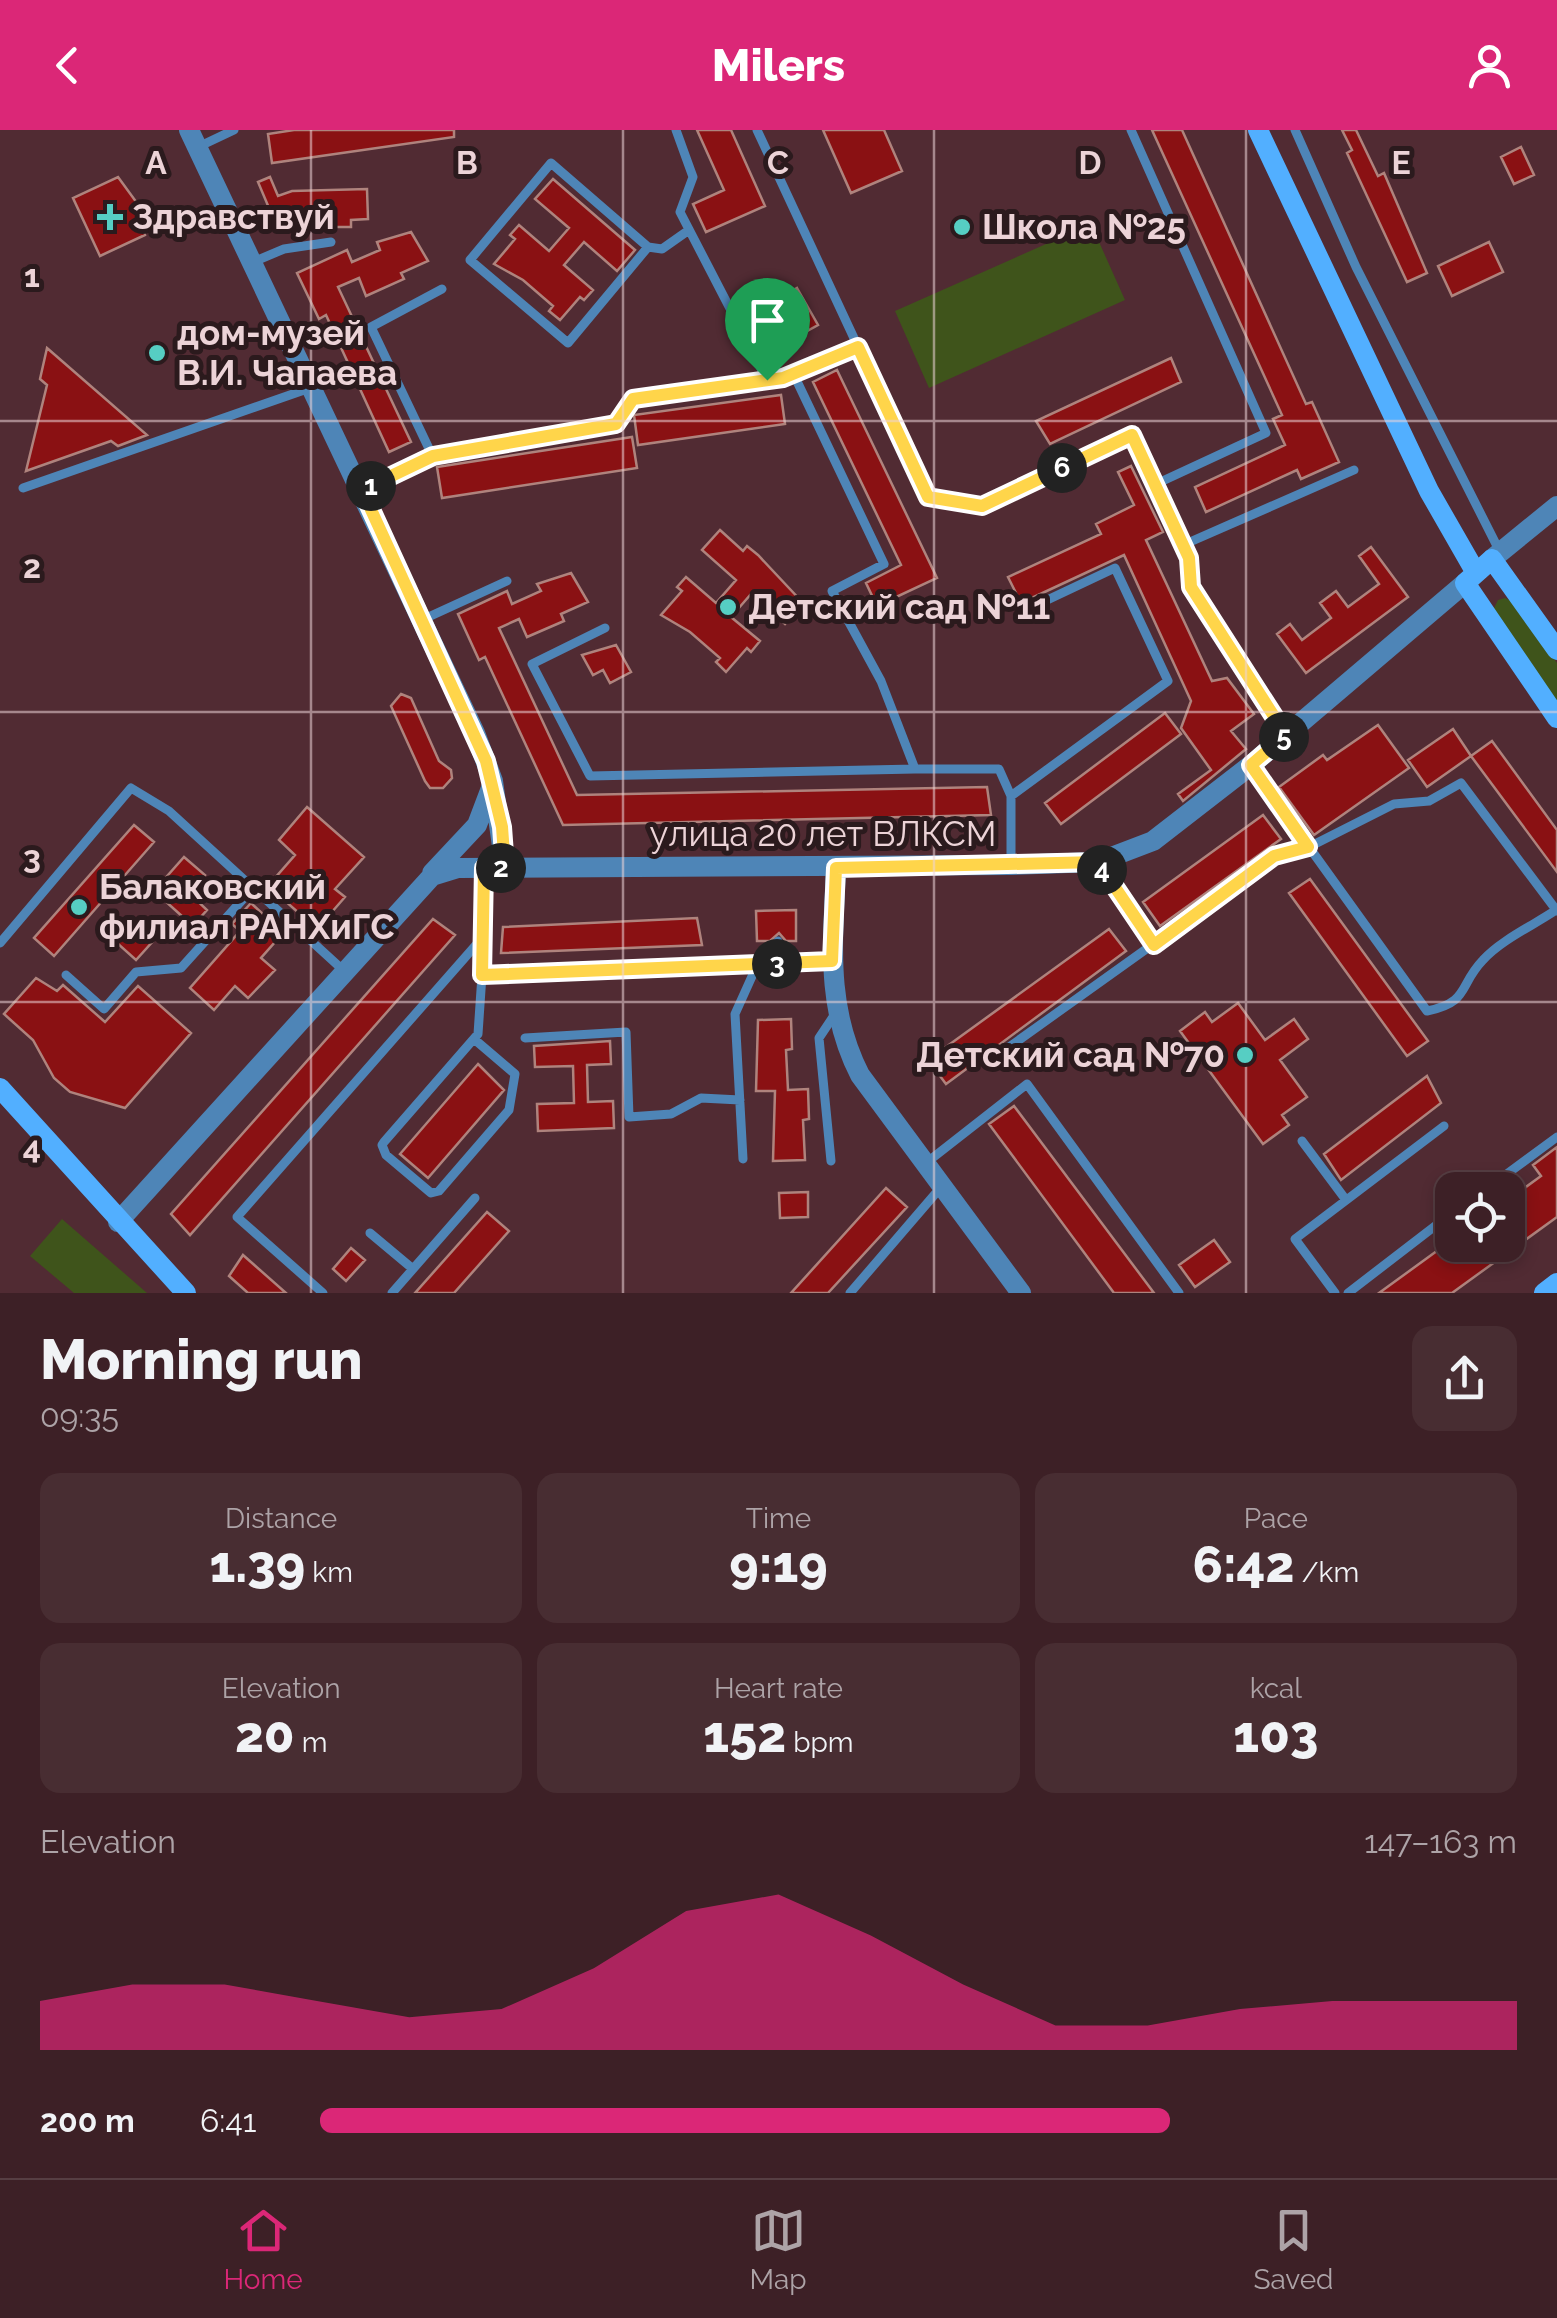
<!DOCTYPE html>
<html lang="en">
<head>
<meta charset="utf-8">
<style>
	body { margin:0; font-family:Raleway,sans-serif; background:#482d32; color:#f1f3f6; height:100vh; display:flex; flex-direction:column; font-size:38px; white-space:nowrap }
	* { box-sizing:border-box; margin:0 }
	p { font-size:32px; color:#ada3a7 }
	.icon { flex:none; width:55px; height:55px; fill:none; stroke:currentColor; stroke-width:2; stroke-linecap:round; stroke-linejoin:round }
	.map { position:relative; height:1163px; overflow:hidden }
	.drawer { display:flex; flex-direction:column; background:#3d2026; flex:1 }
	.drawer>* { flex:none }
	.buttons { position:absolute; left:1435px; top:1042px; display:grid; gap:20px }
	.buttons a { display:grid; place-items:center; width:90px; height:90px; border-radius:20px; background:#3d2026; box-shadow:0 5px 15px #0003,0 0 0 2px #563e43; font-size:50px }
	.pin { position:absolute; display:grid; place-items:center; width:85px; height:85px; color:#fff; margin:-102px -42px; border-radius:50% 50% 50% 0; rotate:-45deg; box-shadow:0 0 10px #0007 }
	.pin .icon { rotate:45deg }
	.km { position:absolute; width:50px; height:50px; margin:-25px; border-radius:50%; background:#222; color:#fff; font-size:28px; line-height:50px; text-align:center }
	.round { display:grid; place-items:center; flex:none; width:105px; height:105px; border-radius:20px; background:#482d32 }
	.summary { display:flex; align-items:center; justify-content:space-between; height:170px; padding:0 40px }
	h1 { font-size:55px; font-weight:800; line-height:75px }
	.metrics { display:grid; grid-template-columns:repeat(3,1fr); gap:15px; height:170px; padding:10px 40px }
	.metrics div { display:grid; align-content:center; border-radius:20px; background:#482d32; text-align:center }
	.metrics b { font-size:50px; font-weight:800 }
	.metrics small { font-size:28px; font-weight:400 }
	.metrics p { font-size:28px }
	.chart { height:280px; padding:20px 40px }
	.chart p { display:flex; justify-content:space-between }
	.chart svg { width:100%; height:180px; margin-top:10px; fill:#db2777; opacity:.7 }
	ul { padding:0 40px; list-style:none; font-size:32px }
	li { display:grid; grid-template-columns:160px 120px 1fr; align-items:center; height:75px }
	li i { height:25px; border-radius:12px; background:#db2777 }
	header { display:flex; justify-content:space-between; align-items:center; height:130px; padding:0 40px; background:#db2777; color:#fff; font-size:45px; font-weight:800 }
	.tabs { display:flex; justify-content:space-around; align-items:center; height:140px; border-top:2px solid #563e43; background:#3d2026; font-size:28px; color:#ada3a7 }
	.tabs a { display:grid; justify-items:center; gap:5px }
	.tabs .active { color:#db2777 }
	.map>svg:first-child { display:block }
</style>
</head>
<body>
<header><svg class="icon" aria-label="back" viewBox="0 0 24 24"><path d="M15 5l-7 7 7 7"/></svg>Milers<svg class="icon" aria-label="person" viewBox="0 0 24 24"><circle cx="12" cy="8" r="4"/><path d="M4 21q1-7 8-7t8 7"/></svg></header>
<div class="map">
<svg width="1557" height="1163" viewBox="0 0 1557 1163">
	<rect width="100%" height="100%" fill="#512b33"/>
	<path fill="#3f541b" d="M1091,94l34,76 -196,88 -34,-77z
		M1505,468l10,5 42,60v45l-65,-96 6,-12z
		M62,1089l85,74h-73l-44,-37z"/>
	<path fill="#8a1113" stroke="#af837d" stroke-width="2.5" d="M294,0h160v7l-182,26 -4,-29z
		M697,0h34l34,76 -59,26 -13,-28 31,-14z
		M823,0h61l18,41 -51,22z
		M1152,0h30l124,274 6,-2 27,60 -38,17 -4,-9 -91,42 -11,-25 90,-42 -12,-26 9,-4z
		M1342,0h14l22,46 6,-3 43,100 -20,9 -60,-129 5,-3z
		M1521,17l13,28 -20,9 -13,-27z
		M118,47l19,26 8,32 -45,21 -27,-58z
		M270,47l8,19 14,-5 75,-2 1,30 -17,1v7h-74l-19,-45z
		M553,49l82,71 -18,21 -33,-29 -20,23 29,25 -9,10 -4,-3 -20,23 -11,-9 4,-5 -30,-26 -29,-16 21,-25 -5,-4 9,-10 30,26 20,-23 -34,-29z
		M411,102l17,29 -27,12 3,6 -38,17 -7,-18 -21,9 73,155 -22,10 -63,-137 -7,4 -22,-46 50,-23 5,12 28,-12 -3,-8z
		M1489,112l14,30 -51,24 -14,-30z
		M797,158l21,37 -51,28 -21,-37z
		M47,218l100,87 -29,11 -7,-5 -85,30 21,-86 -7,-6z
		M1171,228l10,24 -131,62 -14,-23z
		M837,240l100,208 -60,28 -11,-23 35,-18 -88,-183z
		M781,265l4,29 -147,21 -4,-30z
		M632,307l5,31 -195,30 -5,-31z
		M1131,336l32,66 -17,8 66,141 15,-3 27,36 -23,17 15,18 -63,52 -5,-7 33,-24 -30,-42 10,-27 -67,-146 -103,48 -13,-26 93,-43 -5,-10 38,-19 -16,-33z
		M720,400l23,21 4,-5 11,9 45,48 -18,21 -34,-30 -20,23 29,24 -9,11 -4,-4 -21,24 -10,-10 4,-4 -30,-26 -29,-17 21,-24 -5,-4 9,-10 30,26 20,-23 -34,-30z
		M1371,417l37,50 -102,76 -29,-39 13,-10 12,16 29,-22 -11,-15 16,-12 12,16 31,-23 -20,-28z
		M571,443l17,29 -27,12 3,7 -37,16 -8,-18 -20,9 78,167 410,-8 4,28 -428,10 -78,-168 -6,3 -21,-46 49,-23 5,13 29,-13 -4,-7z
		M616,515l15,27 -21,11 -7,-13 -10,5 -11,-20z
		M401,564l10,4 28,63 12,9 1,8 -9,10h-13l-5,-7 -34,-75z
		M1165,583l16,21 -120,90 -16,-21z
		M1378,595l31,43 -95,67 -35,-48 44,-32 4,5z
		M1453,599l18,27 -44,31 -19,-27z
		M1492,611l65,89v42l-86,-116z
		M307,677l57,50 -29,32 10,8 -28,32 -49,-43 27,-31 -16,-15z
		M1263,685l18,24 -121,87 -17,-24z
		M134,695l20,17 -100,114 -20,-18z
		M184,727l21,18 -16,18 18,17 -19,21 -8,-8 4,-5 -30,-27z
		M1310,749l118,162 -21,15 -118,-163z
		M251,773l32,30 -22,25 14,12 -27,28 -13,-12 -21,24 -24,-22 50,-57 -8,-7z
		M796,780v31h-10l-7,-8 -9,8h-13l-1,-30z
		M697,788l5,27 -201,8 2,-26z
		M433,789l22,16 -265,300 -19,-21z
		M135,793l19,17 -18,20 -19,-17z
		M1109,799l17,22 -180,133 -18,-24z
		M36,848l21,13 6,-6 42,37 33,-36 53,47 -66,75 -55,-16 -16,-14 -21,-38 -29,-26z
		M1238,873l27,37 29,-21 14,20 -28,21 27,37 -25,18 7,10 -26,19 -83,-113 25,-19 7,10z
		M791,889l1,30 -6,1 2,40 20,-1 1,30 -6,1 2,40 -32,1 2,-70h-19l2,-71z
		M610,911l1,23 -24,1 1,37 25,-1 1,27 -76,3 -1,-27 37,-1 -1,-37 -38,1 -1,-21z
		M478,934l26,26 -76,88 -28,-24z
		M1427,946l14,27 -100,77 -17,-26z
		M1014,976l140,187h-40l-125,-169z
		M1557,1017v70l-105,76h-73l73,-53v5h56v-45l33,-24 -8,-11z
		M886,1058l21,19 -79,86h-37z
		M808,1062v25l-28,1 -1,-25z
		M487,1082l22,19 -55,62h-39z
		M1214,1110l16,22 -35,25 -16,-22z
		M351,1118l14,12 -19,21 -13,-12z
		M243,1125l43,38h-38l-19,-17z"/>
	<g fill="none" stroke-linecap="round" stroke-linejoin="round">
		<path stroke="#4e85b7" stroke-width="9" d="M676,0l17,47 -13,35 87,168
			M757,0l171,367 54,9 149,-71 58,123 2,29 95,148
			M1131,0l135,303 -110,51
			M1295,0l61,137 144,285
			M198,17l36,-17
			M648,117l-80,96 -98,-83 81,-97 97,84 14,2 27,-19
			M253,132l31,-13 47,-7
			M433,327l-62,-130 71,-38
			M23,358l287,-100
			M363,361l70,-34 184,-33 16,-25 150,-21 75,-31
			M1183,415l171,-75
			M424,489l83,-38
			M605,498l-73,36 58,112 325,-7 -34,-88 -49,-90 52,-27 -90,-189
			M1251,635l58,82 85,-43 35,-3 32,-18 96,128
			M915,639h84l12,27
			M1098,732l56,83
			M1011,733v-67l157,-115 -53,-113 -72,34
			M484,740l-2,105 349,-14
			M778,811l1,23
			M0,813l131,-155 38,23 174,159
			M66,845l38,34 32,-37 45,-4 72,-80
			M525,908l101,-6 3,85 42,-3 30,-16 39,2
			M474,909l41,35 -6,36 -70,81 -8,2 -45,-38 -4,-10 2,-3 94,-108 4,-59
			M998,925l277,-198 34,-10 118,164c43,-9 31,-25 56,-51 18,-20 51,-35 73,-50
			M1302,1011l44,59
			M743,1029l-8,-145 23,-51
			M831,1031l-12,-123 16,-24
			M926,1033l101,-79 152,209
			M1485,1060l72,-53
			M370,1103l43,36
			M323,1163l-86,-76 246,-280
			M392,1163l83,-95
			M850,1163l92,-107
			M1335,1163l-40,-54 149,-113
			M1348,1163l104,-80"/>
		<path stroke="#4e85b7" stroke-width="20" d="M189,0l286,603 18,48 12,87
			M1492,429l65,-53
			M836,737c-3,75 -11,140 24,208l161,218
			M432,743l45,-48 14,-37
			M118,1092l314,-346 26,-8 553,-3 87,-3 55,-21 98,-76 214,-182"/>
		<path stroke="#52afff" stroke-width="20" d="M1258,0l171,361 47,82
			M1557,520l-65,-91 -27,24 92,135
			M0,958l186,205
			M1544,1163l13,-10"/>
	</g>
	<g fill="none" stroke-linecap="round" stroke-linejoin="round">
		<g stroke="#fff" stroke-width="20">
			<path id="route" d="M858,217l70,150 54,9 150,-71 57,123 2,29 95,148 -35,30 57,82 -34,9 -120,89 -56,-83 -262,6 -4,93 -350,14 2,-107h21l-3,-41 -16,-66 -124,-271 71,-34 183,-32 17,-25 150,-21z"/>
		</g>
		<use href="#route" stroke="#ffd54a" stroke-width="12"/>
	</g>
	<path fill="none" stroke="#ecd3d7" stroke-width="2.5" stroke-opacity="0.55" d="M311,0v1163M623,0v1163M934,0v1163M1246,0v1163M0,291h1557M0,582h1557M0,872h1557"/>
	<g fill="#56cec3" stroke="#2b1a1d" stroke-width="4">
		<path d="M105 72h10v10h10v10h-10v10h-10v-10h-10v-10h10z"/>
		<circle cx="962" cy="97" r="10"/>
		<circle cx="157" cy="223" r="10"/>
		<circle cx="728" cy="477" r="10"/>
		<circle cx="79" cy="777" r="10"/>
		<circle cx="1245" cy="925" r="10"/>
	</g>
	<g text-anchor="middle" stroke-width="10" stroke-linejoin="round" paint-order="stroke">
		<g font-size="35" font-weight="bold" fill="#ecd3d7" stroke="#2b1a1d" text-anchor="start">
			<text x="132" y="99">Здравствуй</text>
			<text x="982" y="109">Школа №25</text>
			<text x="177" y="215">дом-музей<tspan x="177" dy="40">В.И. Чапаева</tspan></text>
			<text x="748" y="489">Детский сад №11</text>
			<text x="99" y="769">Балаковский<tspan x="99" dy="40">филиал РАНХиГС</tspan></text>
			<text x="1225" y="937" text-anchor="end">Детский сад №70</text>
		</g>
		<g font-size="35" fill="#ecd3d7" stroke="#2b1a1d">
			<text x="823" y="716">улица 20 лет ВЛКСМ</text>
		</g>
	</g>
	<g font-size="32" text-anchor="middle" font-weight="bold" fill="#ecd3d7" stroke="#2b1a1d" stroke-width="10" stroke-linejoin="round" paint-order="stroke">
		<text x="156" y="44">A</text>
		<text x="467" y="44">B</text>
		<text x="778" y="44">C</text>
		<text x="1090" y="44">D</text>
		<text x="1401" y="44">E</text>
		<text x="32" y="157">1</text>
		<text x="32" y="448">2</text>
		<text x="32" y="738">3</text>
		<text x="32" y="1029">4</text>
	</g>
</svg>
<div class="buttons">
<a><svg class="icon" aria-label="locate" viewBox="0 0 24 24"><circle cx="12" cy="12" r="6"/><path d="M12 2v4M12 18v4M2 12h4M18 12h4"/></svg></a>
</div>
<div class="pin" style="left:767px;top:250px;background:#1e9e55"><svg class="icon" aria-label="arrive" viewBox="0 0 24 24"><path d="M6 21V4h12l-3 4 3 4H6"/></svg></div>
<b class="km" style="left:371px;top:356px">1</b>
<b class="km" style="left:501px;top:738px">2</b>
<b class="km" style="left:777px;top:834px">3</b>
<b class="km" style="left:1102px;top:740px">4</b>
<b class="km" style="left:1284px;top:607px">5</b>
<b class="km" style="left:1062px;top:338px">6</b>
</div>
<section class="drawer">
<div class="summary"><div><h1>Morning run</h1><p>09:35</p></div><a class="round"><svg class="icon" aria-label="share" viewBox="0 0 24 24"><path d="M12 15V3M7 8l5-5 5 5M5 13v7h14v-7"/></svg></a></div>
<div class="metrics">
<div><p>Distance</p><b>1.39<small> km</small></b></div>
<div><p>Time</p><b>9:19</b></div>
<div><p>Pace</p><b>6:42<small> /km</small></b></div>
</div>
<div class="metrics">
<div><p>Elevation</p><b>20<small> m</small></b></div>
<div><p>Heart rate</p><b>152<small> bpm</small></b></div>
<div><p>kcal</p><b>103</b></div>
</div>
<div class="chart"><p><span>Elevation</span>147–163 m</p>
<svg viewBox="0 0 160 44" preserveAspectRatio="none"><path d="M0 44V32L10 28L20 28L30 32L40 36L50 34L60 24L70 10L80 6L90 16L100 28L110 38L120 38L130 34L140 32L150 32L160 32V44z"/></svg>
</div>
<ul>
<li><b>200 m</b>6:41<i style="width:71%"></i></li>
</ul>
</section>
<nav class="tabs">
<a class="active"><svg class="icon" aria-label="home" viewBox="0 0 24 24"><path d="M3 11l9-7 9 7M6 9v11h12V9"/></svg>Home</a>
<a><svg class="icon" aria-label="map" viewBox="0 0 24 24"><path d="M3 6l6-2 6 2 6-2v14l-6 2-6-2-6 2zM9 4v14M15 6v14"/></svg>Map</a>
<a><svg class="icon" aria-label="saved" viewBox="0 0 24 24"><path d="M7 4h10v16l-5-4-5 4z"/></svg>Saved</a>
</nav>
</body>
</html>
